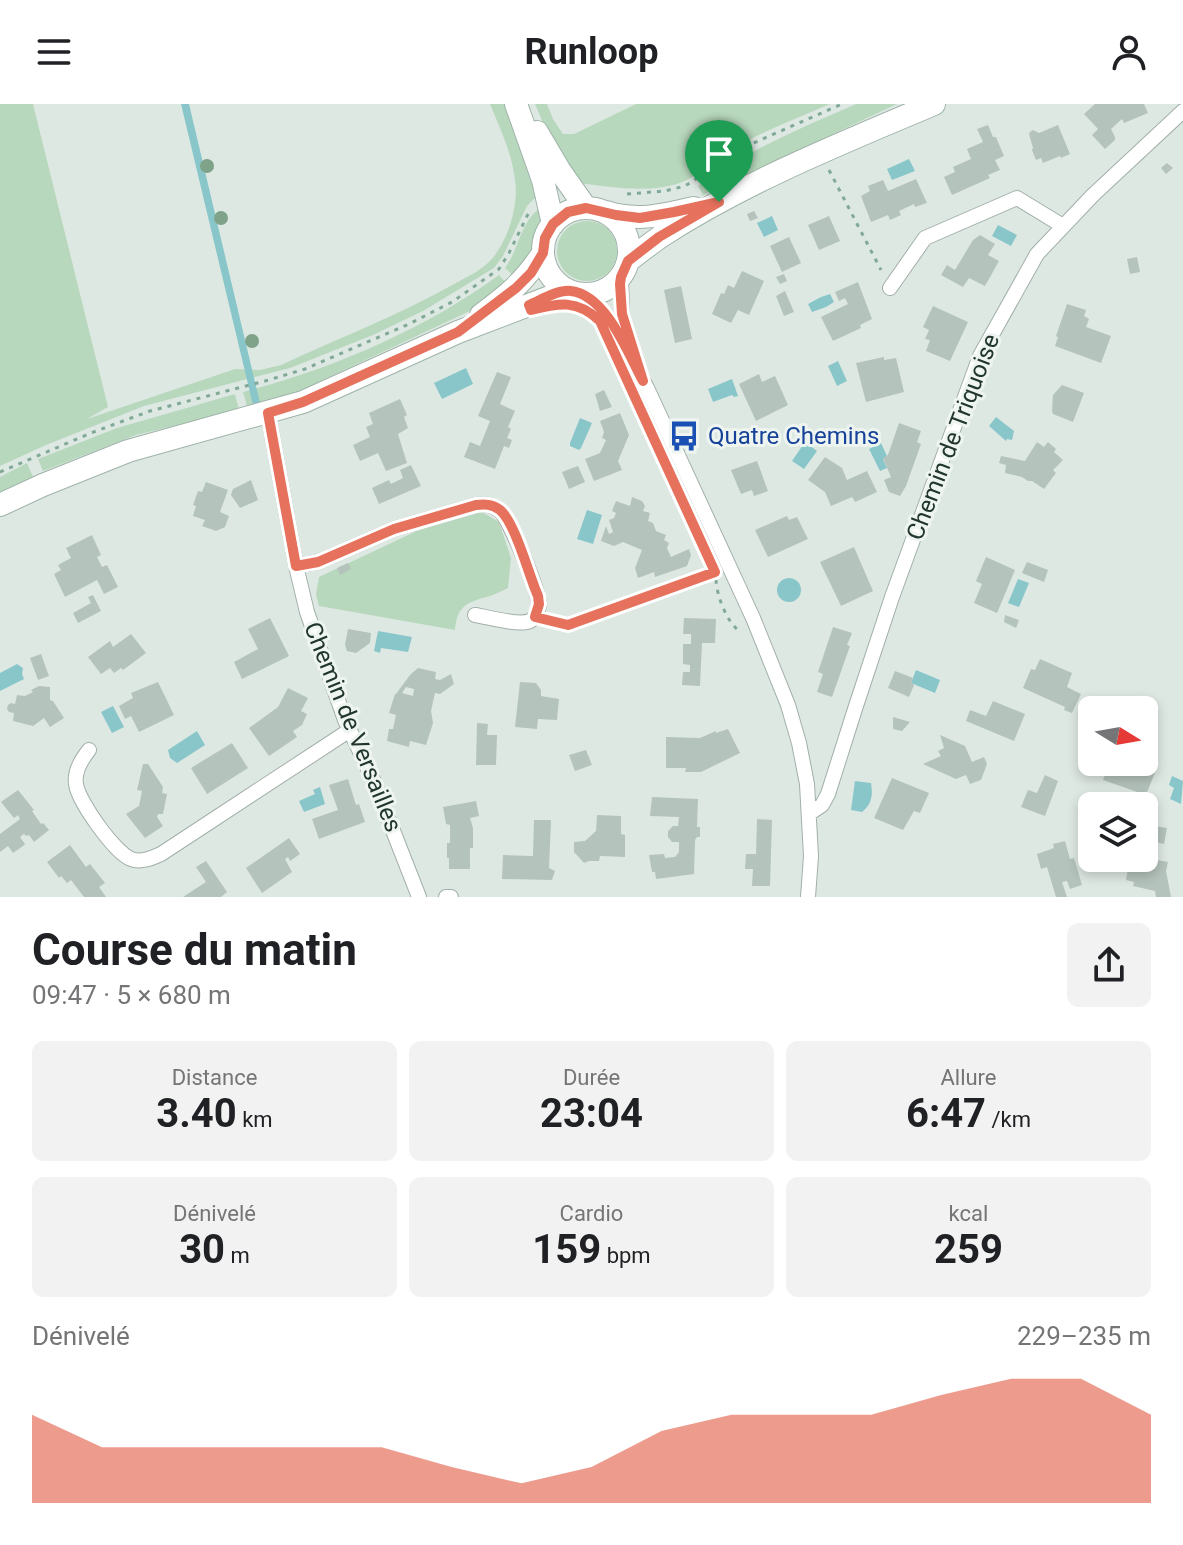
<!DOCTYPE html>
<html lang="fr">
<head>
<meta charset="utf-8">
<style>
	body { margin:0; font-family:Roboto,sans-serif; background:#f2f2f2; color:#202124; height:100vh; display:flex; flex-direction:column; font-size:30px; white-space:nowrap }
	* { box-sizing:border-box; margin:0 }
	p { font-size:26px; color:#757577 }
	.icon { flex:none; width:44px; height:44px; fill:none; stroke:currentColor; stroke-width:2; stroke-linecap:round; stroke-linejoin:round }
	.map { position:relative; height:793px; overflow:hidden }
	.details { display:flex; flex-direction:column; background:#fff; flex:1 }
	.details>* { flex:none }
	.needle { width:52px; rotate:101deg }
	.tools { position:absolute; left:1078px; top:592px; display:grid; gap:16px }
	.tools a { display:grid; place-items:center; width:80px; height:80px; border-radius:12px; background:#fff; box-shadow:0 4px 12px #0003; font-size:40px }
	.pin { position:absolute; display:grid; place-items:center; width:68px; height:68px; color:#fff; margin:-82px -34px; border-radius:50% 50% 50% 0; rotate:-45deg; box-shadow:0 0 8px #0007 }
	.pin .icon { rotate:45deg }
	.round { display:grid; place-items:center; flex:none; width:84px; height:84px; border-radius:12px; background:#f2f2f2 }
	.headline { display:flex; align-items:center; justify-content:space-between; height:136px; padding:0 32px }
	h1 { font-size:44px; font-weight:700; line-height:60px }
	.stats { display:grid; grid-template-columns:repeat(3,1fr); gap:12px; height:136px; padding:8px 32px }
	.stats div { display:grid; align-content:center; border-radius:12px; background:#f2f2f2; text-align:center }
	.stats b { font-size:40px; font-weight:700 }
	.stats small { font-size:22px; font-weight:400 }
	.stats p { font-size:22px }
	.chart { height:224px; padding:16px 32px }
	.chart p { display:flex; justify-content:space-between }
	.chart svg { width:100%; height:144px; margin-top:8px; fill:#e6725e; opacity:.7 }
	header { display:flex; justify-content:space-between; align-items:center; height:104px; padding:0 32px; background:#fff; font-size:36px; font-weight:700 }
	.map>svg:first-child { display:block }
</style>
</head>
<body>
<header><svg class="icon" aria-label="menu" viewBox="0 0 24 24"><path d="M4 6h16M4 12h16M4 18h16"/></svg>Runloop<svg class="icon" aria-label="person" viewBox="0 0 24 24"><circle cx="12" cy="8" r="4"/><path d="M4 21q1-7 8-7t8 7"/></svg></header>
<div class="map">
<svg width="1183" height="793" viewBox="0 0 1183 793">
	<rect width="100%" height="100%" fill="#dee8e3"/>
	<path fill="#b8d8bd" d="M0,0h33l75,303 -21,12 148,-50 25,1 21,-5c58,-27 118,-50 173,-81 13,-7 26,-13 36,-23 18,-19 29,-56 25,-81 -3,-26 -15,-52 -25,-76h15l19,46 13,46 -10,10 -24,50 -9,12 -71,43 -50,24 -83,33 -146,38 -98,39 -46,21z
		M535,0h12l6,15 10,15h11l62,-30h194c-34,15 -70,28 -101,47 -18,10 -32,27 -52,33 -32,9 -66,3 -98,-1l-32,-51z
		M856,0h41l-194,91 -5,-9c48,-35 103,-58 158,-82z
		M544,102c0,27 -13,50 -27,73l-12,-11c15,-20 16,-51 39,-62z
		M557 147a30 30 0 1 1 60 0a30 30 0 1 1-60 0Z
		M499,171l10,11 -24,18 -188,88 -28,9 -22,5 -4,-14c89,-23 182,-63 256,-117z
		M235,290l4,16 -103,25 -93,36 -5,-12 79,-31z
		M27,359l6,14 -33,16v-16z
		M482,408l17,10 12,36 -3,30c-8,4 -16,8 -25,10 -20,6 -26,11 -28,32l-136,-24 -3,-12 3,-17 104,-49z"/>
	<path fill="#89c6ca" d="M181,0h8l71,299 -7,2z
		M909,55l6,12 -23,9 -5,-11z
		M772,112l6,14 -14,7 -7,-14z
		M998,121l19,10 -6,11 -19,-10z
		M830,190l4,8 -8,5 -14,5 -4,-8 13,-7z
		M838,257l9,20 -10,5 -9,-20z
		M466,264l7,16 -31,15 -8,-16z
		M732,275l6,17 -4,1 -2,-2 -19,7 -5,-13z
		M996,313l18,14 -2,9 -5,-1 -1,2 -17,-15z
		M580,314l12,5 -11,25 -2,2 -9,-4v-3z
		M805,338l12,9 -13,18 -12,-8z
		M881,339l6,13 -4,3 4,9 -7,3 -11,-22z
		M587,406l15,5 -9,29 -16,-5z
		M777 486a12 12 0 1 1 24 0a12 12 0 1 1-24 0Z
		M1018,475l11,4 -10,24 -11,-4z
		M378,527l34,6 -4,15 -27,-4 -1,5 -6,-2z
		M17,560l6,4 -1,6 2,5 -24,12v-18z
		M916,566l24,10 -5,13 -24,-10z
		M113,602l11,21 -12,6 -11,-21z
		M197,627l8,14 -28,18 -7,-5 -2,-8z
		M1172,672l11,5 -2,23 -11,-5 4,-11 -5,-3z
		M855,677l16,2c2,12 1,21 -9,29l-11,-2z
		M320,683l5,17 -21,8 -5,-11 16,-7 -2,-4z"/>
	<path fill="#b4c3bb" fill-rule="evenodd" d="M1095,0h49l4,9 -24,10 -2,-4 -11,10 4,8v3l-10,9 -13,-14 6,-6 -14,-15z
		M988,21l5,12h3l8,19 -9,4 5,10 -12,5 2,3 -38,17 -8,-18 11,-5 -2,-5 18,-8 -4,-10 16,-7 -6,-13z
		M1058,21l12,29 -9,4 -1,-2 -17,7 -2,-5 -5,2 -4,-10 1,-2 -4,-14 1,-2 3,-2 6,3z
		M1167,59l6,5 -7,6 -5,-6z
		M916,75l11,24 -12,4 -1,-3 -15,7 2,4 -11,5 -2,-5 -17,7 -10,-26 9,-5 -2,-5 15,-6 5,11z
		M754,107l4,7 -8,3 -3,-7z
		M829,112l11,25 -21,9 -11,-25z
		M980,131l15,9 -7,11 11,6 -14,25 -16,-8 -6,9 -22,-12 6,-10 8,5 18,-30z
		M789,133l12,26 -19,9 -12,-26z
		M1137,153l3,15 -10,2 -3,-15z
		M742,167l22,10 -15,34 -11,-5 -7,13 -19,-9 9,-21 3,1 4,-9 6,3z
		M784,170l3,7 -7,3 -4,-7z
		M858,178l14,37 -12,6 1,3 -28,13 -12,-24 27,-13 -3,-6 -6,3 -4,-9z
		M681,182l11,53 -17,4 -11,-53z
		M785,187l9,21 -10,4 -8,-20z
		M1067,200l19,6 -2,6 5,3 -3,8 25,9 -10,27 -46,-17 3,-9 -2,-1z
		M933,202l35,16 -18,39 -24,-10 4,-11 -5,-1 4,-9 -6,-3z
		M884,253v3l12,-2 8,34 -38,10 -10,-39z
		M497,268l14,5 -11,27 15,7 -7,16 3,2 -4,9 5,2 -3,8 -5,-2 -9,23 -31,-12 6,-15 10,4 10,-25 -12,-5z
		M759,270l3,8 13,-6 13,29 -32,16 -17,-37z
		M1062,281l22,8 -11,29 -20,-8 -1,-3 1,-16z
		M604,286l8,17 -12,4 -5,-17z
		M400,295l7,16 -3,2 4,11 -10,6 9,29 -21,8 -8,-18 -18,8 -7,-16 17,-8 -4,-10 7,-3 -4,-11z
		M620,309l9,22 -11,26 4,9 -28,11 -9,-22 15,-6 6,-13 -4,-2 2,-6 -4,-11z
		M899,319l22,8 -4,11 4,2 -15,42 -6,10 -11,-4 -5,-12 7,-3 -8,-19 4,-2 2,-4z
		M1037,338l7,5 4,-5 8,7 -2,3 9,8 -10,10 3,3 -12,16 -12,-8h-4l-6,-4 -17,-4 1,-8 -7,-2 2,-7 24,5z
		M825,353l17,11 5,12 20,-9 10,21 -22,10 -3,-5 -21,9 -6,-14 -17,-12z
		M757,357l11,30 -14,5 -2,-6 -11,4 -10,-24z
		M411,361l10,21 -42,18 -7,-16 17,-8 2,4 12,-6 -3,-8z
		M578,362l7,16 -16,7 -7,-17z
		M251,376l7,20 -18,8 -9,-13 2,-6z
		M206,378l22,8 -8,22 9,4 -4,11 -9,4 -14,-5 3,-6 -12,-4 3,-10 -3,-1 5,-14 4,1z
		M632,393l10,4 3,5 -2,5 7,2 -2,8 5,2 3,8 10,4 -2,5 5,3 -2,5 4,9 18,-8 2,6 -4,11 -32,11 -1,-5 -16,6 -3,-10 7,-18 -19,-8 -9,4 -13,-5 5,-15 3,8 4,-2 -4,-12 5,-2 2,-5 -4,-2 4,-10 14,5z
		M787,412l2,4 8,-3 11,22 -40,18 -13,-27z
		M92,431l9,20 -4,2 5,10 5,-2 11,22 -14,7 -7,-14 -32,17 -11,-23 7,-4 -3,-5 13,-7 -5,-10z
		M854,443l19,44 -32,15 -21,-44z
		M986,453l29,13 -18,43 -23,-10 8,-19 -6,-3z
		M1027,458l21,8 -4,12 -22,-9z
		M348,459l3,6 -11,6 -3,-7z
		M93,491l8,16 -23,12 -5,-10 18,-10 -3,-6z
		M1005,511l14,5 -3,8 -12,-6z
		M270,514l19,38 -47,23 -8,-17 24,-13 -10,-20z
		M684,514l32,1 -1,24h-13l-2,43 -18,-1 1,-13h7v-7l-7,-1v-20h8v-10h-8z
		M833,523l19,6 -5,12 3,1 -18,51 -15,-5 6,-18 -5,-2z
		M348,525l23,4 -1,10 -14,10 -9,-2 -2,-6z
		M131,530l15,19 -23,17 -2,-2 -7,5 -4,-5 -9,6 -13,-17 22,-16 3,6z
		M41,550l8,22 -11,4 -8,-22z
		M1040,555l32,14 -5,14 14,7 -9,19 -8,-3 1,-3 -42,-19 8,-19 4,1z
		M418,564l18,4 -1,7 5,1 11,-6 3,10 -14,10 -5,-1 -4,18 2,12 -7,22 -16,-4 -1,6 -22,-6 2,-12h4l3,-14 -7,-2 6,-19h1l14,-19zM406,583l8,2 -1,7 -11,-3z
		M895,567l18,7 -2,5 3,2 -5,12 -21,-9z
		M158,578l16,33 -35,17 -8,-16 -6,3 -6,-13 14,-8 -2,-5z
		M520,578l16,1 5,7v6l18,3 -2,21 -19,-1 -1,10 -22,-2z
		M39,582l11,1v13l3,1 11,17 -14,9 -6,-9 -11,8 -20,-5 1,-8 -5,-1 -2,-3 1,-4 3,-2 4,1 2,-9 8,1 8,-4 -2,-2z
		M288,584l20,10 -7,13 6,3 -5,11 -9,6 4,6 -28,19 -20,-28 29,-21z
		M993,597l32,13 -11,27 -48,-20 4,-11 16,6z
		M893,613l17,5 -8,9 -9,-2z
		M477,619l11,1 -1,11h10l-1,30h-20z
		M728,625l12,24 -39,19h-16l1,-4h-20v-31l34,1 16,-7v2z
		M940,631l25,11 7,16 12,-5 3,7 -6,16 -11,4 -4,-9 -10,4 -33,-15 18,-8 -3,-5 6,-3z
		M232,639l16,25 -41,26 -16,-26z
		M586,646l6,15 -17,6 -6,-16z
		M1120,658h16l20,8 -10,25 -43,-15 5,-13 8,3z
		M143,660h5l15,23 -1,6 5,1 -4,20h-5l-1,3 6,9 -18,12 -19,-24 13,-8 3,-15 -5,-1z
		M1045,671l13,6 -13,35 -24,-9 7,-17 9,3z
		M892,674l37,15 -9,20 -6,-2 -11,19 -29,-12z
		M348,675l8,26 3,-1 6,18 -46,17 -7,-20 26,-9 -9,-25z
		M18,686l16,20 -2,1 9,13 2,-1 6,7 -15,12 -5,-7 -3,1 -2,-2 -4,3 5,7 -2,2 -10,7 -5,-7 -8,6v-18l20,-15 -2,-4 -4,3 -13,-16z
		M652,693l46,2 -1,28h3v10h-3l-2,3 -1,34 -38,5 -1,-7h-3l-3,-17 15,-1 1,4 10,-1 4,-5v-10h-7l-4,-5v-6l5,-5h5l1,-9 -29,-1z
		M476,697l3,15 -9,2 3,10v20h-3v21h-21v-11h-2v-15h3v-18l-4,-1 -3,-17z
		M597,711l24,1v18l4,1v22l-25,-1 -1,5h-10l-5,2 -10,-11v-10l11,-1 11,-10z
		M757,715l15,1 -2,66h-18l1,-17h-8l1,-15h10z
		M534,716h17l-2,48 6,3 -3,9 -50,-1 1,-24 30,1z
		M1154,722l13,2 -3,16 -13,-3z
		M289,734l11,16 -10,7 -2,-4 -3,2 7,13 -30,21 -16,-25z
		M1065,737l5,18 4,-1 8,27 -12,4 -3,-8 -5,1 5,15h-11l-9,-30 -6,2 -4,-15 17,-6 -1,-4z
		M70,741l16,22 4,-3 15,19 -6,4 7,10h-22l-13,-17 -4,3 -6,-7 -2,2 -12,-16z
		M1130,754l21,4v-3l17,3 -2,9 5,26h-15l-1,-6 -22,-5 1,-4 -8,-2z
		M206,757l21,31 -6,5h-38l23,-15 -10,-15z"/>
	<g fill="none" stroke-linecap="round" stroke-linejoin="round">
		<g stroke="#a2afa9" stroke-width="16">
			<path id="street" d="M621,173l1,37 9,29
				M890,184l35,-50 92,-40 46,28
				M585,190l24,24 38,70 106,230 35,87 11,38 8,41 4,72 -3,41
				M268,309l28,153 11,46 38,108 27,57 47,120
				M296,462l22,-4 76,-33 82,-24c9,-1 15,-1 23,5 10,6 41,84 40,95 -1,7 -3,13 -9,16 -12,5 -42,-4 -55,-6
				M89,646c-8,10 -15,22 -13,34 2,17 39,69 55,75 10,4 21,-1 30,-5l189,-124
				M810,709l12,-8 6,-11 27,-85 37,-112 88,-241 57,-102 56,-59 90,-84
				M446,793h5"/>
		</g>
		<g stroke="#9eb3a9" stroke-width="24">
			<path id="secondary" d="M516,0l27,76 10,44
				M537,28l23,39 26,37
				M543 147a43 43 0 1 1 86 0a43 43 0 1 1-86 0Z
				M606,108c30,10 59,3 88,-4
				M628,157c12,-9 23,-18 35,-26 84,-54 179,-92 271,-131
				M481,211c27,-20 43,-33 62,-62
				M0,401l43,-20 85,-34 175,-49 155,-70 110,-42"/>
		</g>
		<path stroke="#81a998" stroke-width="3" stroke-dasharray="4 6" stroke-linecap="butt" d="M829,66l52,100
			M627,90l38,-3 20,-5 64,-41 93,-41
			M0,368l91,-39 59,-22 115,-30 40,-12 104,-45 43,-22 47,-33 10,-16 21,-43
			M716,476c1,16 10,40 22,50
			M552,517l16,4 146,-53"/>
		<use href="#street" stroke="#fff" stroke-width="14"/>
		<use href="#secondary" stroke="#fff" stroke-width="22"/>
	</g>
	<g fill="#7ea389">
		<circle cx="207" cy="62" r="7"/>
		<circle cx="221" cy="114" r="7"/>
		<circle cx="252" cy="237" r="7"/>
	</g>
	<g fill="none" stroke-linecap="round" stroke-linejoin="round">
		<g stroke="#fff" stroke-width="16">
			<path id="route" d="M719,98l-60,35 -31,24 -7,16 -1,7 2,30 21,67c-15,-28 -37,-86 -72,-90 -12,-2 -30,9 -42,14l2,5c28,-7 46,-11 69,11l115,251 -147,53 -33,-8 4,-13 -1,-8c-9,-20 -23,-74 -38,-86 -8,-6 -15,-6 -24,-5l-82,24 -76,33 -22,4 -28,-153 35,-11 155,-70 58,-44 15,-15 12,-20 2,-15 8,-14 15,-12 18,-4 30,7 24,3 34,-6z"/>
		</g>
		<use href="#route" stroke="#e6725e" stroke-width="10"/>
	</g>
	<defs>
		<g id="bus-bare" transform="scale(2.4)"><path d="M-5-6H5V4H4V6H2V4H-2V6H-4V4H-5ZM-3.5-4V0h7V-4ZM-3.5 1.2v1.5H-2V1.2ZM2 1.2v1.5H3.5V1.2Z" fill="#1a4fb4" stroke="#eef5f1" stroke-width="2.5" paint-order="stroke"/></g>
	</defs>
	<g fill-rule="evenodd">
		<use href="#bus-bare" x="684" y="332"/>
	</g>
	<g text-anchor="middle" stroke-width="6" stroke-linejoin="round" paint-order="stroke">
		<g font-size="24" fill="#164399" stroke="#eef5f1" text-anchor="start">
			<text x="708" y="340">Quatre Chemins</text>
		</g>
		<g font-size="24" fill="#21362e" stroke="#eef5f1">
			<text transform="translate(953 333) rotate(-69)" y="8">Chemin de Triquoise</text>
			<text transform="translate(353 623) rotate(68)" y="8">Chemin de Versailles</text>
		</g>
	</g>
</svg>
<div class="tools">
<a><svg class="needle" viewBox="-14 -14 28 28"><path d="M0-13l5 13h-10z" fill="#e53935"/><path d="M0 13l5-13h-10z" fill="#757577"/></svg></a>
<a><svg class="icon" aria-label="layers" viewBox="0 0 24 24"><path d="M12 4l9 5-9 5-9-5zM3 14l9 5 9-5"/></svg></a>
</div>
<div class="pin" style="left:719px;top:98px;background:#1e9e55"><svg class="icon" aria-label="arrive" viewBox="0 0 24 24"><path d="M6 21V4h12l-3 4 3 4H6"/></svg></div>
</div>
<section class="details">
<div class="headline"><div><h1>Course du matin</h1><p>09:47 · 5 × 680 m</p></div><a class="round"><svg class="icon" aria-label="share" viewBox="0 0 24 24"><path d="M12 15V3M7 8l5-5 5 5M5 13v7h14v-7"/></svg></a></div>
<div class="stats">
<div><p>Distance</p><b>3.40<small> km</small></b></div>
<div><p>Durée</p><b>23:04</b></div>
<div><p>Allure</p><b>6:47<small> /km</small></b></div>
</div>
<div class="stats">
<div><p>Dénivelé</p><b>30<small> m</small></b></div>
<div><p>Cardio</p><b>159<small> bpm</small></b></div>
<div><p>kcal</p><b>259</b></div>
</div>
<div class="chart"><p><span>Dénivelé</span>229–235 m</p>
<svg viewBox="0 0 160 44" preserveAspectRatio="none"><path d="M0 44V17L10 27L20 27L30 27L40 27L50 27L60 33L70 38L80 33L90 22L100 17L110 17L120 17L130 11L140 6L150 6L160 17V44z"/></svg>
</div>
</section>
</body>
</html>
